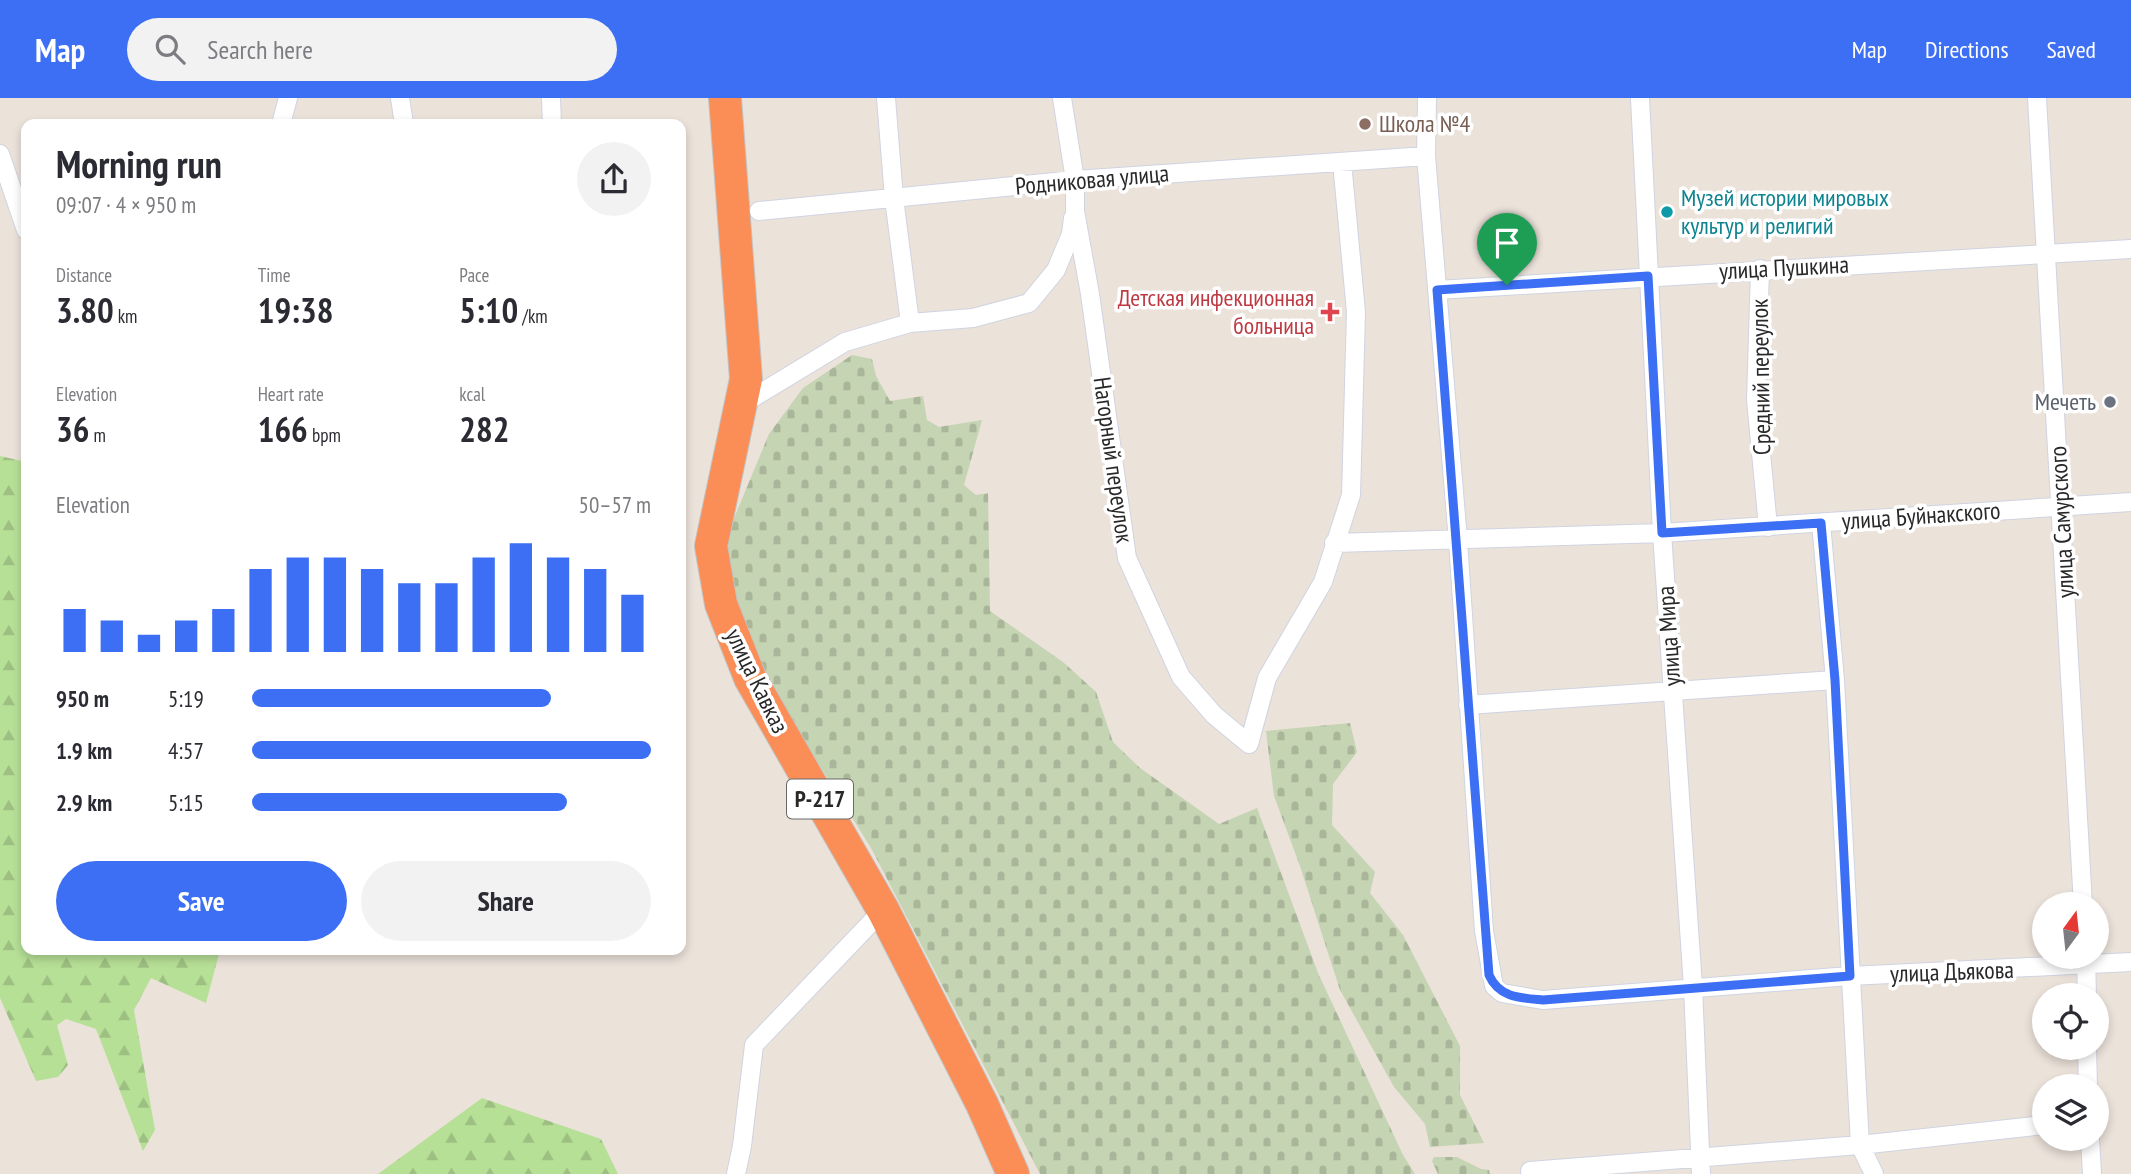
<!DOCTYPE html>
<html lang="en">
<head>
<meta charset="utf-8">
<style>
	body { margin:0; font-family:"PT Sans Narrow",sans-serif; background:#f2f2f3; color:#2b2b33; height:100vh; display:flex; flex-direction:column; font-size:26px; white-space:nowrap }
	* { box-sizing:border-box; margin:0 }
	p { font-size:23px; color:#7c7c81 }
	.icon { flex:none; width:38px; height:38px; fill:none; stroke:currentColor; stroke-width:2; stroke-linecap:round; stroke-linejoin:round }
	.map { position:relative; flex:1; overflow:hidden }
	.side { position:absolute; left:21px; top:21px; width:665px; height:836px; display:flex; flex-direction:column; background:#fff; border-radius:14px; box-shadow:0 4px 10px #0003 }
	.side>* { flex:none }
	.needle { width:46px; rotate:15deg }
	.fabs { position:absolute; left:2032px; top:794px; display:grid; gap:14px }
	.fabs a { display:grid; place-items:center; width:77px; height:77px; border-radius:50%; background:#fff; box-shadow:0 4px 10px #0003; font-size:35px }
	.pin { position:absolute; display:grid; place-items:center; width:60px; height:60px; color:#fff; margin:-72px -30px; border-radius:50% 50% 50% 0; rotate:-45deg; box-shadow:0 0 7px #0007 }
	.pin .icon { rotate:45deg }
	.round { display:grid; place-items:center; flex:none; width:74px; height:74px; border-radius:37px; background:#f2f2f3 }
	.summary { display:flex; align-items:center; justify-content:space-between; height:119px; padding:0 35px }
	h1 { font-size:38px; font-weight:600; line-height:52px }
	.stats { display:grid; grid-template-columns:repeat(3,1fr); gap:10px; height:119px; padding:7px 35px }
	.stats div { display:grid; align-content:center }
	.stats b { font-size:35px; font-weight:600 }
	.stats small { font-size:19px; font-weight:400 }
	.stats p { font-size:19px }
	.chart { height:196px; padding:14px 35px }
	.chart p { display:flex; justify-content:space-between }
	.chart svg { width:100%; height:126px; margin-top:7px; stroke:#3d6ff5; stroke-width:6 }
	.cta { display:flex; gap:14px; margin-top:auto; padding:14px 35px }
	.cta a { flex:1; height:80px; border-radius:42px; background:#3d6ff5; color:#fff; font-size:28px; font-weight:600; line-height:80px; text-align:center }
	.cta a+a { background:#f2f2f3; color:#2b2b33 }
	ul { padding:0 35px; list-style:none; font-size:23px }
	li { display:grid; grid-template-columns:112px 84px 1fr; align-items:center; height:52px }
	li i { height:18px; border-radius:9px; background:#3d6ff5 }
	header { display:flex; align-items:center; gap:42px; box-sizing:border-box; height:98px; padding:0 35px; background:#3d6ff5; color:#fff }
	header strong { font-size:33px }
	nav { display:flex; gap:38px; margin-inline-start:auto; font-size:24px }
	.search { width:490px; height:63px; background:#f2f2f3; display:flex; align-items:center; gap:18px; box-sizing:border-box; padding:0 24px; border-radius:38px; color:#7c7c81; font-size:26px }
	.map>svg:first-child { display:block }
</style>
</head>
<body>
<header>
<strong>Map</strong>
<div class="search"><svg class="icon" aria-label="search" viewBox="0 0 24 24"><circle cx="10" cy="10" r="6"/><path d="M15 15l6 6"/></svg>Search here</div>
<nav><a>Map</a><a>Directions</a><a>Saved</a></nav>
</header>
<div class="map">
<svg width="2131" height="1076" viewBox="0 0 2131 1076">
	<defs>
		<pattern id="forest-firs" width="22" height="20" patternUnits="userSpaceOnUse" patternTransform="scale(1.75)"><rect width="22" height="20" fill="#b7e097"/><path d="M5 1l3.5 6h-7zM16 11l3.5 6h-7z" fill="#9dc082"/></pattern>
		<pattern id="cemetery-stones" width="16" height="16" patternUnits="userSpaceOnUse" patternTransform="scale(1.75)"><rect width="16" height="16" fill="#c5d4b2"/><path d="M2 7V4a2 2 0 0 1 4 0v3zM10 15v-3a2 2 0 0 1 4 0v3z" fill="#a9b699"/></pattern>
	</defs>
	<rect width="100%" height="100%" fill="#ebe2da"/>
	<path fill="url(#forest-firs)" d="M0,358l26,6v488h194l-14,53 -55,-25 -17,32 21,120 -12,21 -47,-122 -30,-10 -9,6 11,40 -10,12 -22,4 -36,-83z
		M482,1000l119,41 17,35h-240z"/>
	<path fill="url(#cemetery-stones)" d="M852,257l20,4 4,17 14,25 33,-5 4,24 12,7 43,-7 -18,65 12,10 12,-2 2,118 73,51 33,30 17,50 27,26 79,56 38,-16 61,165 85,182 12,19h-375l-169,-326 -102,-164 -32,-68 -11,-46 4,-42 39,-94 34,-46z
		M1350,625l7,29 -24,32 -1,41 43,47 -5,21 33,42 57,111v49l24,48 -54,4 -5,-23 -31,-37 -54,-97 -40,-124 -26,-70 -8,-65z
		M1434,1059h23l24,12 8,1 1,4h-52l-6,-13z"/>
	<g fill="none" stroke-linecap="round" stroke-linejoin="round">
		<g stroke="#cfd4e1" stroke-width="20">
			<path id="street" d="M400,0l4,26
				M551,0l1,26
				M886,0l8,100 16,125
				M1062,0l13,82v31l15,83 37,264 54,119 33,38 35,29 18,-66 56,-96 28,-87 5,-183 -14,-150
				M1427,0l-1,58 32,384 26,391 10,55 8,7 41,7 307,-24 281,-14
				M1640,0l22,435 31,454 8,187
				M2037,0l46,807
				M281,26l7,-26
				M0,56l26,76
				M759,113l316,-31 351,-24
				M1760,171l-4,131 12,127
				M1437,192l694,-41
				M741,307l104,-63 65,-19 63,-5 56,-15 27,-33 15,-36 2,-16
				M1821,425l14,157 25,465 14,29
				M1334,445l328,-10 469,-31
				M1468,607l367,-25
				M2086,859l1,39
				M2087,950l1,39
				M2090,1041l2,35
				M1530,1073l330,-26 184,-20
				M736,1076l6,-28 12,-101 129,-135"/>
		</g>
		<g stroke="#c3c3c3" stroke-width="34">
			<path id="highway" d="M725,0l21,281 -35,167 10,58 29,74 133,232 99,194 31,70"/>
		</g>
		<use href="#street" stroke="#fff" stroke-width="18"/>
		<use href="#highway" stroke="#fa8e56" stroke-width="32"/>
	</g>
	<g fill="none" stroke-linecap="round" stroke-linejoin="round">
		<g stroke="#fff" stroke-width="14">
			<path id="route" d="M1648,178l14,257 159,-10 14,157 15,296 -307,24c-22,-2 -44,-2 -54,-25l-52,-685z"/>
		</g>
		<use href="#route" stroke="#3d6ff5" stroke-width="9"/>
	</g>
	<circle fill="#8d6e63" stroke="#fff" stroke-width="2.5" cx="1365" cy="26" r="7"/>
	<circle fill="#0f9aa8" stroke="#fff" stroke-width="2.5" cx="1667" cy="114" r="7"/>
	<path fill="#e0444e" stroke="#fff" stroke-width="2.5" d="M1326.5 203.5h7v7h7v7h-7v7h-7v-7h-7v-7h7z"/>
	<circle fill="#6b7280" stroke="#fff" stroke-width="2.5" cx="2110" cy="304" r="7"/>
	<g text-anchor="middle" stroke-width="7" stroke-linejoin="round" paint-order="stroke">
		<rect fill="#fff" stroke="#686868" stroke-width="2" x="787" y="681.5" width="66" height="39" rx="5"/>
		<g font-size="23" font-weight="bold" fill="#282828">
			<text x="820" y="709">Р-217</text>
		</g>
		<g font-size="24" fill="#785e54" stroke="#fff" text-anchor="start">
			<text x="1379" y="34">Школа №4</text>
		</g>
		<g font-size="24" fill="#282828" stroke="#fff">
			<text transform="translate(1092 82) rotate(-5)" y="8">Родниковая улица</text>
			<text transform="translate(1784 170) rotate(-3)" y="8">улица Пушкина</text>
			<text transform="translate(1761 279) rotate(-91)" y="8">Средний переулок</text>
			<text transform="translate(1113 362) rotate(82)" y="8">Нагорный переулок</text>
			<text transform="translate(1921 418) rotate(-4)" y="8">улица Буйнакского</text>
			<text transform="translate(2062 424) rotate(-93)" y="8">улица Самурского</text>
			<text transform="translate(1669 538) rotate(-94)" y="8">улица Мира</text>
			<text transform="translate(757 583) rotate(64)" y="8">улица Кавказ</text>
			<text transform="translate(1952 874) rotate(-2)" y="8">улица Дьякова</text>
		</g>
		<g font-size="24" fill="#0d838f" stroke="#fff" text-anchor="start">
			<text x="1681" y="108">Музей истории мировых<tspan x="1681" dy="28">культур и религий</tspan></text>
		</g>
		<g font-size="24" fill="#be3a42" stroke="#fff" text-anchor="end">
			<text x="1314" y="208">Детская инфекционная<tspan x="1314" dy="28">больница</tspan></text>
		</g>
		<g font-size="24" fill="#5b616d" stroke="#fff" text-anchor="end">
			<text x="2096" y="312">Мечеть</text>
		</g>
	</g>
</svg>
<div class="fabs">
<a><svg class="needle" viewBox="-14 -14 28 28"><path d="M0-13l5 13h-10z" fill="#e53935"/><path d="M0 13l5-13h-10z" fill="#7c7c81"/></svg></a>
<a><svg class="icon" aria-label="locate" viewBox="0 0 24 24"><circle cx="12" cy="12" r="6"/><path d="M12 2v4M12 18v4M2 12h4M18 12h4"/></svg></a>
<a><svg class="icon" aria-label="layers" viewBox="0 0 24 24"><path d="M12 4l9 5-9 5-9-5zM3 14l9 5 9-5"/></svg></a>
</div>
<div class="pin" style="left:1507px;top:187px;background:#1e9e55"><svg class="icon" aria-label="arrive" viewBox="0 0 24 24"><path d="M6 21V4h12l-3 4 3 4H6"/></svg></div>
<section class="side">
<div class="summary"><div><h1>Morning run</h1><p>09:07 · 4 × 950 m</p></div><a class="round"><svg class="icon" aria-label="share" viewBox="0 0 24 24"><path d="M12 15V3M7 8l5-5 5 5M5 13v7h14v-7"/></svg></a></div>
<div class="stats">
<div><p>Distance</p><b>3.80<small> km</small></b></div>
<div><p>Time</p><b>19:38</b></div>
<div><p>Pace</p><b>5:10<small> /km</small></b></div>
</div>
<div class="stats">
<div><p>Elevation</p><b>36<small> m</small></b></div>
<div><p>Heart rate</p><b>166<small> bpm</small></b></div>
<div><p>kcal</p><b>282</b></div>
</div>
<div class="chart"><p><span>Elevation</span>50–57 m</p>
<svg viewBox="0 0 160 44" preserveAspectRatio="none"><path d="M5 44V29M15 44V33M25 44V38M35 44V33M45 44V29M55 44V15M65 44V11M75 44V11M85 44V15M95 44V20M105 44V20M115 44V11M125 44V6M135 44V11M145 44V15M155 44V24"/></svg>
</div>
<ul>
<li><b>950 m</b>5:19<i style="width:75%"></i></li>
<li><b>1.9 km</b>4:57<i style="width:100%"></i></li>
<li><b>2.9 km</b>5:15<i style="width:79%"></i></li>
</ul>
<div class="cta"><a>Save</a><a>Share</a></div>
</section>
</div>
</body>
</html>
